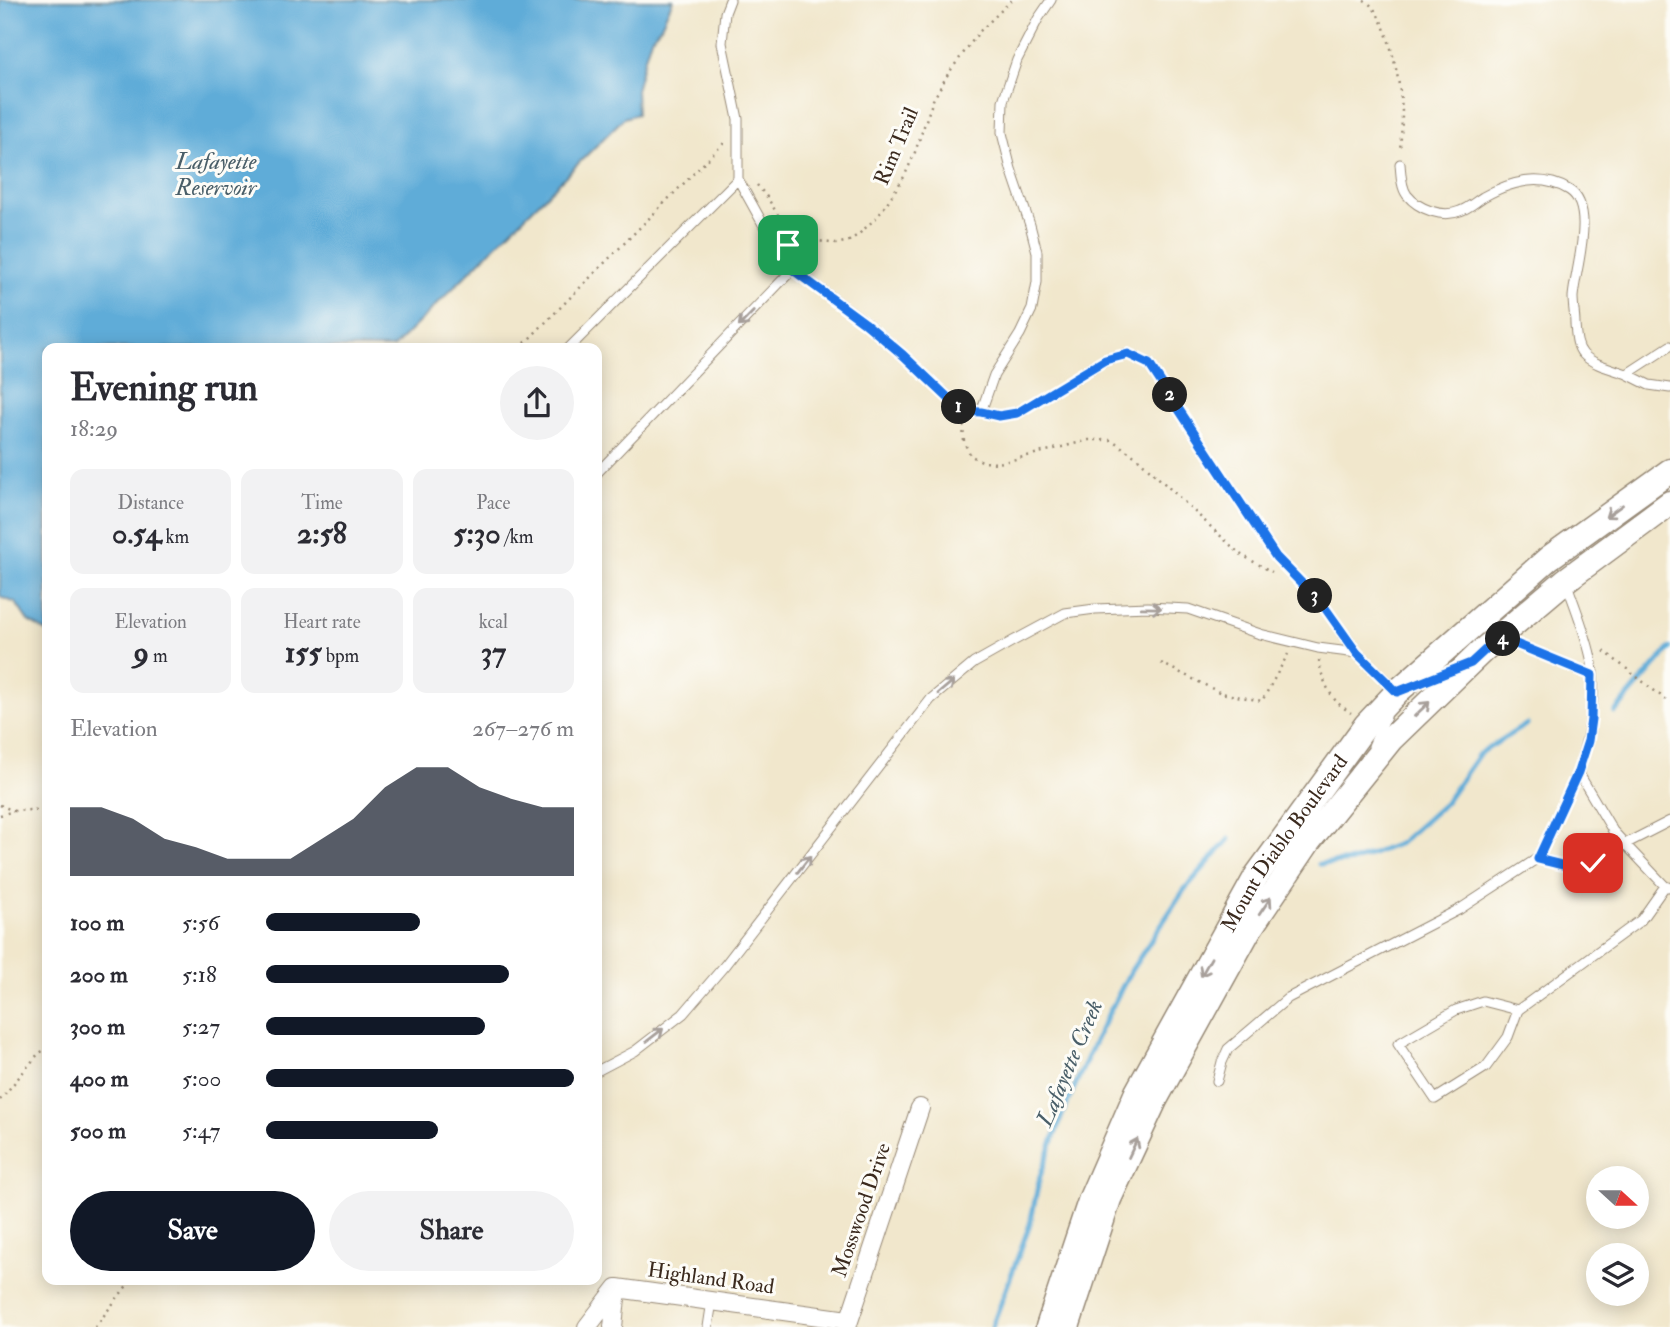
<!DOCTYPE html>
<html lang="en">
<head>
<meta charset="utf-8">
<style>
	body { margin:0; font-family:"IM FELL Double Pica",serif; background:#f2f2f3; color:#2b2b33; height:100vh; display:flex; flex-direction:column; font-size:26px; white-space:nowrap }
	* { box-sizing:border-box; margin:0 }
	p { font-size:23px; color:#7c7c81 }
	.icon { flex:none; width:38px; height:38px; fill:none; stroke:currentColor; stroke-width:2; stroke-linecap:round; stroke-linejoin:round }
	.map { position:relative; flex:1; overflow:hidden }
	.drawer { position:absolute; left:42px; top:343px; width:560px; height:942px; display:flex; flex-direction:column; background:#fff; border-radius:14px; box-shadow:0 4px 18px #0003 }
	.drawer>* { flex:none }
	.needle { width:46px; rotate:111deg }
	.buttons { position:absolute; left:1586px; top:1166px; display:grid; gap:14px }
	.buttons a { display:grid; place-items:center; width:63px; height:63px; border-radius:50%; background:#fff; box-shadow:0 4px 18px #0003; font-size:35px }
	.pin { position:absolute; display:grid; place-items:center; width:60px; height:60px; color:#fff; margin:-30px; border-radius:14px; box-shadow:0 4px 10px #0006 }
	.km { position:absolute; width:35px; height:35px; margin:-18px; border-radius:50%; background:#222; color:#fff; font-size:19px; line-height:35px; text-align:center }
	.round { display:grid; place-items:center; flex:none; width:74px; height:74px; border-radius:37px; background:#f2f2f3 }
	.headline { display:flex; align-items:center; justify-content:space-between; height:119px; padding:0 28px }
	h1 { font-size:38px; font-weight:700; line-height:52px }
	.stats { display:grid; grid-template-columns:repeat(3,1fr); gap:10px; height:119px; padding:7px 28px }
	.stats div { display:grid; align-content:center; border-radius:14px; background:#f2f2f3; text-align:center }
	.stats b { font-size:30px; font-weight:700 }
	.stats small { font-size:19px; font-weight:400 }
	.stats p { font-size:19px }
	.chart { height:196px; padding:14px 28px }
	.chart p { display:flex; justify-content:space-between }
	.chart svg { width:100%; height:126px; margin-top:7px; fill:#111827; opacity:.7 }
	.action { display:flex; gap:14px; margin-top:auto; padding:14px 28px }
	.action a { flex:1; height:80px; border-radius:42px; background:#111827; color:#fff; font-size:28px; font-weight:700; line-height:80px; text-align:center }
	.action a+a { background:#f2f2f3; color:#2b2b33 }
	ul { padding:0 28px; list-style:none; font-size:23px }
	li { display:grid; grid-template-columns:112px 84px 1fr; align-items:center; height:52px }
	li i { height:18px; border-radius:9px; background:#111827 }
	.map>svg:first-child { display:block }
</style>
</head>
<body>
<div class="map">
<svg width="1670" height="1327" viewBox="0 0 1670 1327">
	<rect width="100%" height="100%" fill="#fdfcf7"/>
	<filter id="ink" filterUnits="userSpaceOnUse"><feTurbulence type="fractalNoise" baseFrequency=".0143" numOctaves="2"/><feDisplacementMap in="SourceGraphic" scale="14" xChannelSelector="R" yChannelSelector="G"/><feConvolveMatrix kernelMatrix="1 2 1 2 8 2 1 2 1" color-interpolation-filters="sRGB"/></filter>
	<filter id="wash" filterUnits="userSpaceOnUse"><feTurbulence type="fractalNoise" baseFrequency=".00686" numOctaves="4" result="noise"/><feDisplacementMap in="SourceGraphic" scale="28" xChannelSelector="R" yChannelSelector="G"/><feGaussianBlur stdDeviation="1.57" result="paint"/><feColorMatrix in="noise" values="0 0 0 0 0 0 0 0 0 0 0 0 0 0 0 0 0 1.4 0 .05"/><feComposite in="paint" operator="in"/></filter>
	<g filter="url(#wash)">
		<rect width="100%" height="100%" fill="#f1e7cc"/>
		<path fill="#5eacd8" stroke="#4c6b7b" stroke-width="2" d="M0,0h673l-12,26 -10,12 -8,26 -7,26 1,24 -13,4 -231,230h-346v284l-19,-11 -12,-18 -16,-6z"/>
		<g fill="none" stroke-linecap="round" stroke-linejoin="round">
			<path stroke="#5eacd8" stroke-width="5" d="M1615,712l55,-64
				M1319,864l36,-3 45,-18 45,-40 34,-49 48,-30
				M992,1327l38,-103 10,-48 24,-66 37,-82 29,-56 54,-82 45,-51"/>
		</g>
	</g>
	<g filter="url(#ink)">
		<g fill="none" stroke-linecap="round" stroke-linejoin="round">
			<g stroke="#968875" stroke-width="11">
				<path id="service" d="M730,0l-5,13 -3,30 16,76v60l41,74 14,16 72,53 38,33 60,56 18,1 18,4 18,-3 88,-53 23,-6 21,10 127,193 47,48 34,48 39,38
					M1400,164c1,10 1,23 7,31 12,15 36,23 53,16 9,-3 15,-9 23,-14 26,-15 58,-24 86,-7 28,17 6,80 4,107 0,9 2,18 2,27 1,10 1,22 8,30 10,11 30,15 44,20l43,-28
					M569,348l169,-169
					M1627,374l22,11 21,3
					M981,412l13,-37 26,-41 12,-25 5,-27v-30l-7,-27 -19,-56 -9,-36 1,-32 14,-41 21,-41 13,-19
					M597,473l196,-204
					M1567,584c9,26 20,52 25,79 5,35 -4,76 -14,109l35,59 12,13 45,-23
					M1503,639l89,36
					M1420,683l29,-12
					M1373,746l13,-29
					M1538,858l24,7 31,-2 32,-19 40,42 3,1
					M1518,1010l-35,-9 -27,9 -58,34 37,55 51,-32 22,-30 10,-27 123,-90 24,-34
					M597,1071l38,-20 48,-37 42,-49 206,-266 43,-36 39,-22 52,-28 30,-4 53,-2 40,2 72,25 58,14 39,5
					M1217,1081l5,-19 6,-13 60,-51 172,-89 78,-51 40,-86
					M708,1327l4,-26"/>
			</g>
			<g stroke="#968875" stroke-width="20">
				<path id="minor" d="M587,1327l30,-39 231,32
					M613,1327l4,-38
					M847,1327l73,-219"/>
			</g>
			<g stroke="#968875" stroke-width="27">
				<g id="secondary">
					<path id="s1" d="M1048,1327l43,-129 46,-106 120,-217 109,-150 31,-33 152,-134 121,-87"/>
					<path d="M1067,1327l42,-128 46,-99 94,-170 60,-89 82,-102 91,-88 84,-71 104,-77"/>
				</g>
			</g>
			<path stroke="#968875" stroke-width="2.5" stroke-dasharray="2 5" stroke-linecap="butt" d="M1364,0c24,12 37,86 38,112 0,12 -1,25 -2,38
				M757,185l10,12 40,65
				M793,242l20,-2 23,4 13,-3 10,-7 20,-19 25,-38 10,-22 19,-55 15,-26 31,-42 33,-32
				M520,348l205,-206
				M963,425l1,17 7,14 13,6 14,1 14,-3 77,-20h23l24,17 104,97 32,18
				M1604,651l66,52
				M1319,660c1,13 9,33 18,42 4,4 9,8 14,11
				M1161,663l60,30 41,8 26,-47
				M0,805l14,6
				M0,815l14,-4 33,-2
				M0,1100l39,-47 8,-4
				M95,1327l37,-48"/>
			<use href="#service" stroke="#fff" stroke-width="9"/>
			<use href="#minor" stroke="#fff" stroke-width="18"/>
			<use href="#secondary" stroke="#fff" stroke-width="24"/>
		</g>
		<defs><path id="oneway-shaft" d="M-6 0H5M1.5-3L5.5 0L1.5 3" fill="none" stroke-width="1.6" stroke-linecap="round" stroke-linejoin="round" transform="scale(1.75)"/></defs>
		<g stroke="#a79f9a">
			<use href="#oneway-shaft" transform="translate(746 319) rotate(134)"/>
			<use href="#oneway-shaft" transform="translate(1614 511) rotate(144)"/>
			<use href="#oneway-shaft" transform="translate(1151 608) rotate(1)"/>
			<use href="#oneway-shaft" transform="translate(946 687) rotate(-40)"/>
			<use href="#oneway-shaft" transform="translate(1422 709) rotate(-44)"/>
			<use href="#oneway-shaft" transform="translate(804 864) rotate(-52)"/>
			<use href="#oneway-shaft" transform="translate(1265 906) rotate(-56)"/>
			<use href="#oneway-shaft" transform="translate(1206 967) rotate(119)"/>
			<use href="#oneway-shaft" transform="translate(655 1035) rotate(-38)"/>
			<use href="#oneway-shaft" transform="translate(1133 1148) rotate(-65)"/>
		</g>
	</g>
	<g fill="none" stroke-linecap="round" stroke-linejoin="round" filter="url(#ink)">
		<g stroke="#fff" stroke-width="14">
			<path id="route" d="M788,245l-9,8 14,17 72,53 38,32 59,56 19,1 18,4 18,-3 88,-53 23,-6 21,10 127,193 47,48 34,48 40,39 74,-29 28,-26 93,38 -1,44 -3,22 -10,31 -40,87 24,6 31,-2"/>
		</g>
		<use href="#route" stroke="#1a73e8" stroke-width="9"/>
	</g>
	<g text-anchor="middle" stroke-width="6" stroke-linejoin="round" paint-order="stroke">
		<g font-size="21" fill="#3b2a1e" stroke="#fdfcf7">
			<text transform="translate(896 146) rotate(-67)" y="7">Rim Trail</text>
			<text dy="7" stroke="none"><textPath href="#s1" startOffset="541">Mount Diablo Boulevard</textPath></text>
			<text transform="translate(861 1210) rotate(-71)" y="7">Mosswood Drive</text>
			<text transform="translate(711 1278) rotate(8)" y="7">Highland Road</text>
		</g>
		<g font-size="23" font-style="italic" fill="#495e68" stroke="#fdfcf7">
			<text x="216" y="169">Lafayette<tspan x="216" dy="26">Reservoir</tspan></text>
			<text transform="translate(1069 1063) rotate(-67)" y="8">Lafayette Creek</text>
		</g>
	</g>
</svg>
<div class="buttons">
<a><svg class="needle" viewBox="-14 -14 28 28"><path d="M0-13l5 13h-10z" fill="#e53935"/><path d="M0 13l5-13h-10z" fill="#7c7c81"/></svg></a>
<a><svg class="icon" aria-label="layers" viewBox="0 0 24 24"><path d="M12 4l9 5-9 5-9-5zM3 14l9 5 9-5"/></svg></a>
</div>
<div class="pin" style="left:788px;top:245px;background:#1e9e55"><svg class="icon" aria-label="arrive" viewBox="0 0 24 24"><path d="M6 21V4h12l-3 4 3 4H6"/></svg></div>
<div class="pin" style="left:1593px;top:863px;background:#d93025"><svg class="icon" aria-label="check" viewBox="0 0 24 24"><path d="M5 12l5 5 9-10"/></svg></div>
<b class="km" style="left:959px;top:407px">1</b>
<b class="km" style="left:1170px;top:395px">2</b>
<b class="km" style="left:1315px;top:596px">3</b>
<b class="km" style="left:1503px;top:639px">4</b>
<section class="drawer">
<div class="headline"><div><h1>Evening run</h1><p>18:29</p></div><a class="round"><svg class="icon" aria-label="share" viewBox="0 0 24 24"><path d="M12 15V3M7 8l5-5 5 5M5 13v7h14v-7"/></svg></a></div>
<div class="stats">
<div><p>Distance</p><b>0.54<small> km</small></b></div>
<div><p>Time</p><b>2:58</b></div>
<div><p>Pace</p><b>5:30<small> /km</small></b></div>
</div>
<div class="stats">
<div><p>Elevation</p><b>9<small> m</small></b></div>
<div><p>Heart rate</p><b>155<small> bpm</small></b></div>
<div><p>kcal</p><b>37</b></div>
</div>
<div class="chart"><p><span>Elevation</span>267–276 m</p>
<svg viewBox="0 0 160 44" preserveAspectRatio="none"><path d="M0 44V20L10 20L20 24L30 31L40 34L50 38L60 38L70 38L80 31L90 24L100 13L110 6L120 6L130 13L140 17L150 20L160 20V44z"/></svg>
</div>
<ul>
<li><b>100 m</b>5:56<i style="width:50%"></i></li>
<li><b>200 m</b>5:18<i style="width:79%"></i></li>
<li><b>300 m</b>5:27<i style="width:71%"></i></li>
<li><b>400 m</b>5:00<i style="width:100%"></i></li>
<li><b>500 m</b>5:47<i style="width:56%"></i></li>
</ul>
<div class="action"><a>Save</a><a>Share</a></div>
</section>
</div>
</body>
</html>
